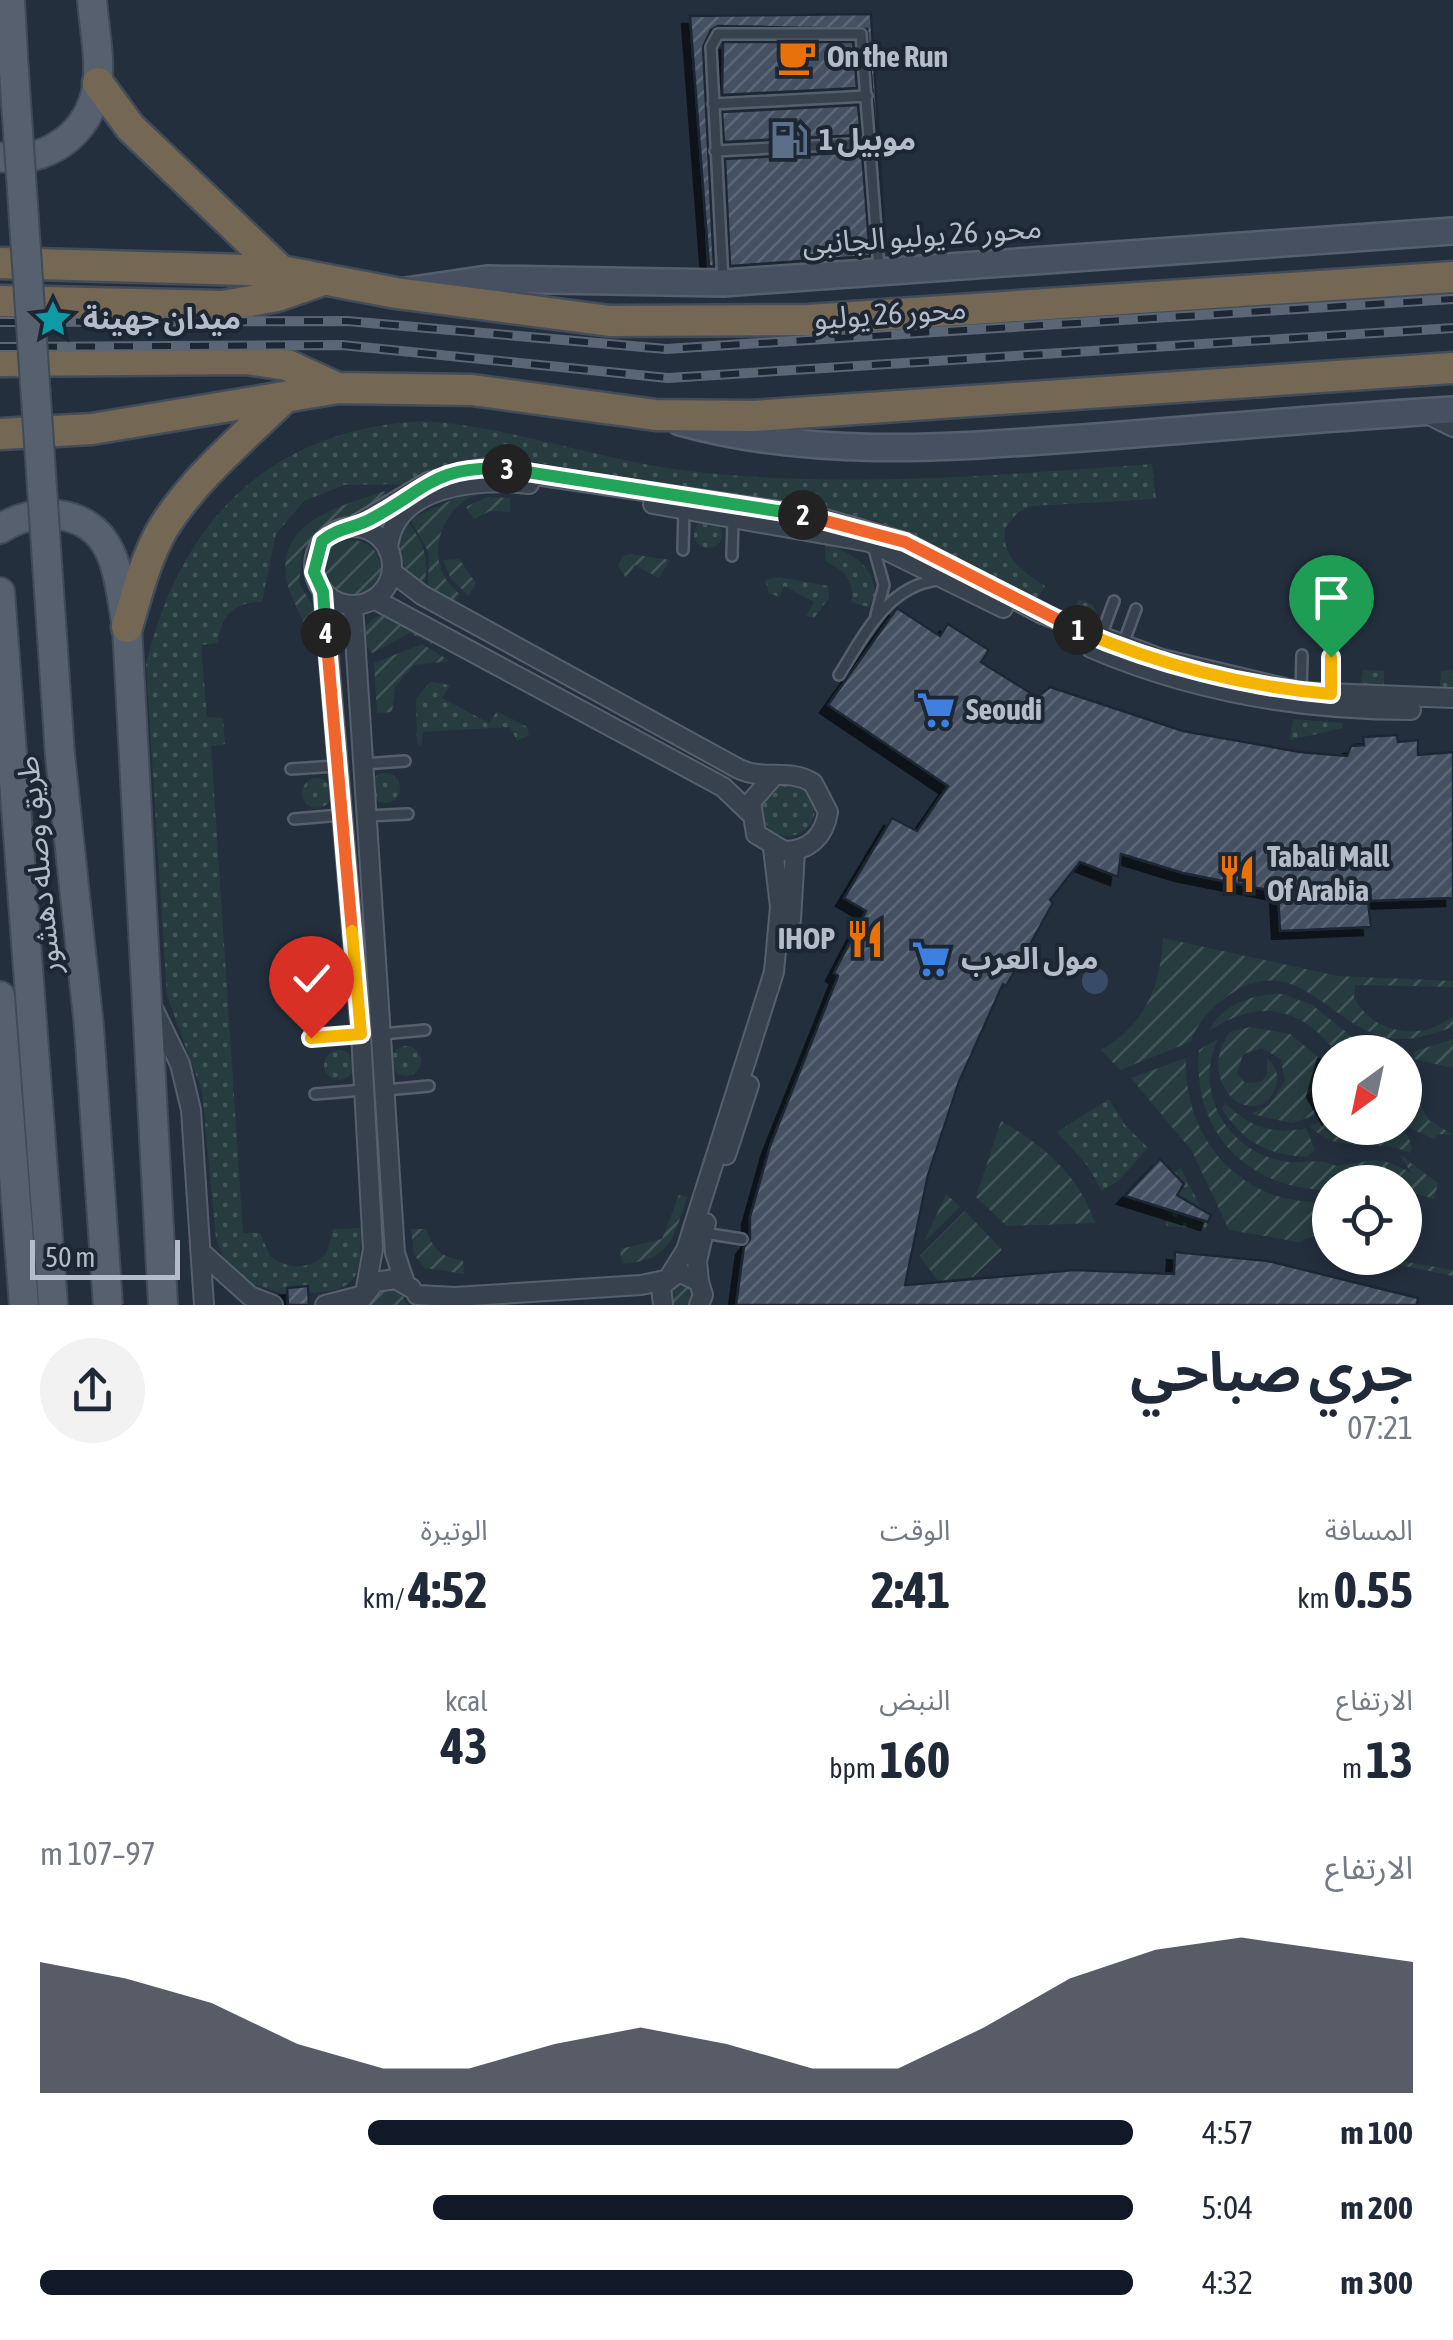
<!DOCTYPE html>
<html lang="ar">
<head>
<meta charset="utf-8">
<style>
	body { margin:0; font-family:"Asap Condensed","Noto Sans Arabic",sans-serif; background:#f2f2f3; color:#1f2937; direction:rtl; height:100vh; display:flex; flex-direction:column; font-size:38px; white-space:nowrap }
	* { box-sizing:border-box; margin:0 }
	p { font-size:32px; color:#747a83 }
	.icon { flex:none; width:55px; height:55px; fill:none; stroke:currentColor; stroke-width:2; stroke-linecap:round; stroke-linejoin:round }
	.map { position:relative; height:1305px; overflow:hidden; direction:ltr }
	.drawer { display:flex; flex-direction:column; background:#fff; flex:1 }
	.drawer>* { flex:none }
	.needle { width:65px; rotate:213deg }
	.buttons { position:absolute; left:1312px; top:1035px; display:grid; gap:20px }
	.buttons a { display:grid; place-items:center; width:110px; height:110px; border-radius:50%; background:#fff; box-shadow:0 5px 15px #0003; font-size:50px }
	.scale { position:absolute; left:30px; bottom:25px; width:150px; box-sizing:border-box; padding-left:10px; border:5px solid #b4bcc9; border-top:0; font-size:28px; line-height:35px; white-space:nowrap; color:#b4bcc9; -webkit-text-stroke:8px #1d2633; paint-order:stroke }
	.pin { position:absolute; display:grid; place-items:center; width:85px; height:85px; color:#fff; margin:-102px -42px; border-radius:50% 50% 50% 0; rotate:-45deg; box-shadow:0 0 10px #0007 }
	.pin .icon { rotate:45deg }
	.km { position:absolute; width:50px; height:50px; margin:-25px; border-radius:50%; background:#222; color:#fff; font-size:28px; line-height:50px; text-align:center }
	.round { display:grid; place-items:center; flex:none; width:105px; height:105px; border-radius:52px; background:#f2f2f3 }
	.head { display:flex; align-items:center; justify-content:space-between; height:170px; padding:0 40px }
	h1 { font-size:55px; font-weight:700; line-height:75px }
	.figures { display:grid; grid-template-columns:repeat(3,1fr); gap:15px; height:170px; padding:10px 40px }
	.figures div { display:grid; align-content:center }
	.figures b { font-size:50px; font-weight:700 }
	.figures small { font-size:28px; font-weight:400 }
	.figures p { font-size:28px }
	.chart { height:280px; padding:20px 40px }
	.chart p { display:flex; justify-content:space-between }
	.chart svg { width:100%; height:180px; margin-top:10px; fill:#111827; opacity:.7 }
	ul { padding:0 40px; list-style:none; font-size:32px }
	li { display:grid; grid-template-columns:160px 120px 1fr; align-items:center; height:75px }
	li i { height:25px; border-radius:12px; background:#111827 }
	.map>svg:first-child { display:block }
</style>
</head>
<body>
<div class="map">
<svg width="1453" height="1305" viewBox="0 0 1453 1305">
	<defs>
		<pattern id="grass-dots" width="8" height="8" patternUnits="userSpaceOnUse" patternTransform="scale(2.5)"><rect width="8" height="8" fill="#263c3f"/><path d="M2 2h.1M6 6h.1" fill="none" stroke="#435659" stroke-width="1.8" stroke-linecap="round"/></pattern>
		<pattern id="garden-furrows" width="10" height="10" patternUnits="userSpaceOnUse" patternTransform="scale(2.5)"><rect width="10" height="10" fill="#263c3f"/><path d="M-1 1l2-2M0 10L10 0M9 11l2-2" fill="none" stroke="#435659"/></pattern>
		<pattern id="building-hatch" width="6" height="6" patternUnits="userSpaceOnUse" patternTransform="scale(2.5)"><rect width="6" height="6" fill="#455162"/><path d="M-1 1l2-2M0 6l6-6M5 7l2-2" fill="none" stroke="#5d6877"/></pattern>
		<filter id="shadow"><feDropShadow dx="-8" dy="8" stdDeviation="0" flood-color="#0009"/></filter>
	</defs>
	<rect width="100%" height="100%" fill="#242f3e"/>
	<path fill="url(#grass-dots)" d="M421,421c87,4 179,40 268,50 155,18 308,4 463,-7l4,35 -124,7 -14,6 -13,16c-4,28 18,45 40,58l-7,12 31,16 10,-14 14,5 4,9 -11,11 -165,-86 -44,-18 -372,-64 -50,5 -46,22 -65,1 -40,16 -28,33 -14,68c-27,-1 -42,15 -44,41l-17,2 6,72 16,1 2,26 -14,2 32,487h17l10,23c19,14 39,14 56,-2l7,-25 28,-1c-1,46 1,63 -52,65l-1,-7 -21,2v7l-43,-14 -19,-20 -9,-22 -14,-148 -35,-95 -21,-331c34,-144 123,-235 275,-244z
		M694 534a14 14 0 1 1 28 0a14 14 0 1 1-28 0Z
		M826,544c27,10 49,21 49,53l-7,10 -17,-5c5,-22 -8,-32 -26,-41z
		M779,577l49,9 1,12 -15,20 -8,-2 8,-14 -30,-16 -5,11 -10,-4 -4,-13z
		M1363,670l21,1v16h56l1,-16 12,-1v20h-93z
		M430,682l20,3 -8,13 47,25 8,-12 30,16 2,8 -12,6 -7,-14 -87,5 -2,15 -4,-5 -1,-43z
		M1293,719l49,4 1,5 -53,12z
		M370 788a15 15 0 1 1 30 0a15 15 0 1 1-30 0Z
		M302 793a15 15 0 1 1 30 0a15 15 0 1 1-30 0Z
		M761 809a27 27 0 1 1 54 0a27 27 0 1 1-54 0Z
		M391 1061a15 15 0 1 1 30 0a15 15 0 1 1-30 0Z
		M324 1065a15 15 0 1 1 30 0a15 15 0 1 1-30 0Z
		M1109,1099l16,26 23,23 -30,33 -16,10 -16,-27 -29,-32z
		M1181,1168l27,54 -2,7 -40,-3 3,-18 23,-4 -15,-9 6,-11 -10,-12z"/>
	<path fill="url(#garden-furrows)" d="M474,490l2,5c-40,15 -53,73 -16,99l-5,7 -27,-14 1,-34 -19,-34z
		M385,491v7l-25,21 -36,7 -21,23 -4,34 13,21 6,27 -10,2c-5,-17 -17,-33 -21,-51 -13,-61 54,-76 98,-91z
		M487,497l23,1v14l-20,-1 -16,8 -8,-12z
		M406,521c17,18 24,38 18,63l-19,-16 -8,-29z
		M323 569a29 29 0 1 1 58 0a29 29 0 1 1-58 0Z
		M630,554l40,6 -11,18 -24,-13 -9,13 -8,-12 5,-10z
		M459,559l17,24 -7,13 -18,-17 -8,-19z
		M385,615l49,24 -3,5 -21,-11 -38,20 -9,-11c0,-15 7,-26 22,-27z
		M422,644l28,17 -36,4 -19,22 -3,25 -15,1 -3,-50z
		M1163,938l175,38 115,5v6l-98,-2 -1,13c21,37 67,44 99,18v11c-23,8 -45,16 -69,10 -56,-14 -88,-87 -155,-42 -18,12 -31,27 -39,47l-70,28 -19,-20c44,-25 60,-64 62,-112z
		M1283,994l29,11 43,34 45,13h-64c-35,-45 -76,-54 -126,-22 11,-26 47,-37 73,-36z
		M1250,1027l40,7 40,33 -15,22 15,21 -38,13 -41,-9 18,-9 16,-24 -4,-22 -19,-11 -19,6 -6,19 8,10 16,-1 6,-8v-16c8,8 13,16 9,28 -19,51 -84,-3 -46,-54z
		M1218,1039c-25,52 8,111 64,122 18,4 38,-4 54,5 37,-4 40,-13 76,8l-12,-19 38,28 -4,16 -29,-9v-8h-75v8c-83,0 -138,-58 -131,-140z
		M1453,1039v29l-39,-9 -1,-7z
		M1186,1058c-3,83 58,151 144,143v28l-31,13 -70,-12 -37,-79 -61,-73z
		M1225,1103c23,23 48,33 81,25l9,22 -8,7c-38,-1 -65,-16 -85,-48z
		M1405,1103l10,7 4,-7 10,17 24,15 -15,-1 -4,5 -29,-13z
		M1330,1117v11h55l5,9 5,-6 13,4 4,13 -2,5c-35,-17 -72,4 -100,-27z
		M1001,1121c42,24 78,54 94,102l-88,3 -31,-29z
		M946,1194l14,13 -36,35z
		M679,1195l8,2c-14,43 -17,63 -65,67l-2,-15 42,-10z
		M965,1211l37,39 -29,27 -35,4 -18,-25z
		M411,1229h15c7,21 16,29 37,31l1,14 -39,-6 -11,-13z
		M1385,1258l68,12v6l-82,-17z
		M667 1293a13 13 0 1 1 26 0a13 13 0 1 1-26 0Z
		M388,1289l15,7 5,9h-44l15,-15z"/>
	<path fill="#394c67" d="M1082 981a13 13 0 1 1 26 0a13 13 0 1 1-26 0Z"/>
	<path fill="url(#building-hatch)" stroke="#1f2835" stroke-width="2.5" filter="url(#shadow)" d="M871,14l13,210 -17,-195 -149,-3 -7,4 -8,17 11,220 -5,-1 -19,-250z
		M723,42h130l4,46 -135,7z
		M858,105l3,30 -137,7 -2,-30z
		M862,152l8,104 -140,10 -5,-107z
		M897,608l43,28 8,-12 41,26 -8,12 56,35 13,-10 133,44 117,21 47,4 4,-10 13,-1 -1,-8 34,-2 1,7 20,-2v15l35,-3v146l-85,3 3,26 -91,4 -2,-39 -95,-19 -62,-19 -3,23 -38,-15 -30,38 3,3 -24,43 -23,40 -3,-2 -44,98 -31,93 -23,110 169,-15 100,4 1,-22 93,9 150,37 -1,7h-681l8,-58 6,-8v-22l20,-71 68,-170 -4,-3 32,-62 -22,-13 48,-80 25,13 31,-45 -120,-81z
		M1326,1051l4,1v63l-15,-26z
		M1160,1159l24,25 -7,11 34,20 -3,7 -83,-26z
		M308,1286l1,19h-21l-1,-17z"/>
	<g fill="none" stroke-linecap="round" stroke-linejoin="round">
		<g stroke="#565f6c" stroke-width="14">
			<path id="lane" d="M713,104l154,-8
				M715,151l155,-8
				M723,281l-12,-234 7,-13h143l18,234
				M874,549l10,36 -8,30
				M683,550l1,-41
				M732,556l1,-37
				M1101,636l13,-35
				M1122,647l14,-38
				M839,675c25,-39 47,-88 98,-95
				M1301,692l1,-37
				M1331,694v-37
				M363,764l42,-3
				M291,769l45,-3
				M366,816l42,-2
				M294,819l47,-4
				M382,1034l43,-4
				M311,1038l50,-4
				M386,1090l43,-4
				M315,1094l49,-4
				M704,1233l38,6"/>
		</g>
		<g stroke="#565f6c" stroke-width="22">
			<path id="street" d="M1423,412l30,15
				M653,504l216,38 134,66
				M352,527l76,-45 58,-14 329,48 90,26 137,72 120,45 139,33 152,6
				M314 566a39 39 0 1 1 78 0a39 39 0 1 1-78 0Z
				M388,550c3,-65 92,-72 141,-66
				M392,572l30,23 317,174c26,12 51,-1 74,14l15,29c-4,25 -19,39 -44,39l-28,-17 -5,-32 21,-24
				M323,592l38,442 12,215 -7,39
				M374,599l349,188 27,26
				M353,606l42,647 10,30
				M1091,648c100,43 211,62 320,62
				M791,920l4,-69
				M151,1004l29,60 11,46 13,195
				M726,1155l23,-70
				M201,1252l49,44 23,9
				M671,1274l15,-24 88,-278 6,-65 -7,-59
				M699,1282l-2,-21 9,-38
				M417,1295l38,2 186,-12 24,-5
				M325,1305l35,-9
				M357,1305l18,-23 20,-3 16,9
				M663,1305l-2,-19 18,-14 20,10 4,13 -4,10"/>
		</g>
		<g stroke="#565f6c" stroke-width="30">
			<path id="secondary" d="M406,291l81,-12 236,4 730,-52
				M680,422c137,38 276,25 416,15 119,-9 238,-20 357,-27"/>
		</g>
		<g stroke="#414a57" stroke-width="32">
			<path id="primary" d="M10,0l3,57
				M0,157c46,8 90,-24 97,-71 4,-26 -3,-59 -5,-86
				M0,529c34,-23 89,-21 109,21 11,22 13,53 18,77l36,678
				M0,592l53,713
				M0,996l24,309"/>
		</g>
		<g stroke="#434c59" stroke-width="35">
			<path id="highway" d="M98,83l32,44 151,144
				M0,263l281,8 115,22 214,28 198,-1 645,-43
				M0,301l223,5 54,-10 46,-16
				M0,361l246,-2 41,6 50,23
				M0,434l92,-5 246,-41 134,2 184,25 97,1 700,-48
				M127,627c10,-33 18,-67 35,-97 31,-51 81,-92 123,-133"/>
		</g>
		<use href="#lane" stroke="#38414e" stroke-width="9"/>
		<use href="#street" stroke="#38414e" stroke-width="18"/>
		<use href="#secondary" stroke="#465061" stroke-width="25"/>
		<use href="#primary" stroke="#56606e" stroke-width="28"/>
		<use href="#highway" stroke="#746855" stroke-width="30"/>
		<g stroke="#5a6575" stroke-width="10">
			<path id="rail" d="M0,322l347,-1 319,28 787,-50
				M0,347l342,-2 326,33 785,-50"/>
		</g>
		<use href="#rail" stroke="#1d2633" stroke-width="6" stroke-dasharray="19" stroke-linecap="butt"/>
		<g stroke="#414a57" stroke-width="32" stroke-linecap="butt">
			<path id="primary-bridge" d="M13,57l47,698 29,272 19,278"/>
		</g>
		<use href="#primary-bridge" stroke="#56606e" stroke-width="28"/>
	</g>
	<g fill="none" stroke-linecap="round" stroke-linejoin="round">
		<g stroke="#fff" stroke-width="20">
			<path id="split-1" d="M1078,630c78,34 168,57 253,64v-37"/>
		</g>
		<g stroke="#fff" stroke-width="20">
			<path id="split-2" d="M803,515l102,27 173,88"/>
		</g>
		<g stroke="#fff" stroke-width="20">
			<path id="split-3" d="M507,469l296,46"/>
		</g>
		<g stroke="#fff" stroke-width="20">
			<path id="split-4" d="M326,633l-3,-41 -9,-20 8,-31c15,-13 33,-13 49,-22 56,-30 64,-54 136,-50"/>
		</g>
		<g stroke="#fff" stroke-width="20">
			<path id="split-5" d="M326,633l26,298"/>
		</g>
		<g stroke="#fff" stroke-width="20">
			<path id="split-6" d="M311,1038l50,-4 -9,-103"/>
		</g>
		<use href="#split-1" stroke="#f5b400" stroke-width="12"/>
		<use href="#split-2" stroke="#f0652b" stroke-width="12"/>
		<use href="#split-3" stroke="#22a559" stroke-width="12"/>
		<use href="#split-4" stroke="#22a559" stroke-width="12"/>
		<use href="#split-5" stroke="#f0652b" stroke-width="12"/>
		<use href="#split-6" stroke="#f5b400" stroke-width="12"/>
	</g>
	<defs>
		<g id="cafe-bare" transform="scale(3)"><path d="M-5.5-4.5H6V0H3Q3 3.5 0 3.5H-2.5Q-5.5 3.5-5.5 0ZM3-3.2v2h1.7v-2ZM-6 4.5H4V6H-6Z" fill="#e8710a" stroke="#1d2633" stroke-width="2.5" paint-order="stroke"/></g>
		<g id="fuel-bare" transform="scale(3)"><path d="M-5.5-6h7V0h2V4h1.3V-2.5L3-4.5l.8-.8L6-3V5H2.5V1h-1V6h-7ZM-4.2-4.7v3.2H.2V-4.7Z" fill="#5c6f8a" stroke="#1d2633" stroke-width="2.5" paint-order="stroke"/></g>
		<g id="sight-bare" transform="scale(3)"><path d="M0-6L1.8-2.2L6-1.7L2.9 1.2L3.7 5.4L0 3.3L-3.7 5.4L-2.9 1.2L-6-1.7L-1.8-2.2Z" fill="#0f9aa8" stroke="#1d2633" stroke-width="2.5" paint-order="stroke"/></g>
		<g id="supermarket-bare" transform="scale(3)"><path d="M-6-5.5h2.5l.6 2H6L4.5 2H-2.5L-4.4-4H-6ZM-1.5 3.2a1.3 1.3 0 1 0 .1 0ZM3 3.2a1.3 1.3 0 1 0 .1 0Z" fill="#3f7fe0" stroke="#1d2633" stroke-width="2.5" paint-order="stroke"/></g>
		<g id="restaurant-bare" transform="scale(3)"><path d="M-5-6h1v4h1v-4h1v4h1v-4h1v5L-1.5 .5V6h-2V.5L-5-1ZM5-6V6H3V1.5H1.5Q1.5-4 5-6Z" fill="#e8710a" stroke="#1d2633" stroke-width="2.5" paint-order="stroke"/></g>
	</defs>
	<g fill-rule="evenodd">
		<use href="#cafe-bare" x="797" y="57"/>
		<use href="#fuel-bare" x="789" y="140"/>
		<use href="#sight-bare" x="53" y="319"/>
		<use href="#supermarket-bare" x="936" y="710"/>
		<use href="#restaurant-bare" x="1237" y="874"/>
		<use href="#restaurant-bare" x="865" y="939"/>
		<use href="#supermarket-bare" x="931" y="959"/>
	</g>
	<g text-anchor="middle" stroke-width="8" stroke-linejoin="round" paint-order="stroke">
		<g font-size="30" font-weight="bold" fill="#b4bcc9" stroke="#1d2633" text-anchor="start">
			<text x="827" y="67">On the Run</text>
			<text x="819" y="150">موبيل 1</text>
			<text x="83" y="329">ميدان جهينة</text>
			<text x="966" y="720">Seoudi</text>
			<text x="1267" y="867">Tabali Mall<tspan x="1267" dy="34">Of Arabia</tspan></text>
			<text x="835" y="949" text-anchor="end">IHOP</text>
			<text x="961" y="969">مول العرب</text>
		</g>
		<g font-size="30" fill="#b4bcc9" stroke="#1d2633">
			<text transform="translate(922 236) rotate(-4)" y="10">محور 26 يوليو الجانبى</text>
			<text transform="translate(890 314) rotate(-4)" y="10">محور 26 يوليو</text>
			<text transform="translate(39 865) rotate(-96)" y="10">طريق وصله دهشور</text>
		</g>
	</g>
</svg>
<div class="buttons">
<a><svg class="needle" viewBox="-14 -14 28 28"><path d="M0-13l5 13h-10z" fill="#e53935"/><path d="M0 13l5-13h-10z" fill="#747a83"/></svg></a>
<a><svg class="icon" aria-label="locate" viewBox="0 0 24 24"><circle cx="12" cy="12" r="6"/><path d="M12 2v4M12 18v4M2 12h4M18 12h4"/></svg></a>
</div>
<div class="scale">50 m</div>
<div class="pin" style="left:1331px;top:657px;background:#1e9e55"><svg class="icon" aria-label="arrive" viewBox="0 0 24 24"><path d="M6 21V4h12l-3 4 3 4H6"/></svg></div>
<div class="pin" style="left:311px;top:1038px;background:#d93025"><svg class="icon" aria-label="check" viewBox="0 0 24 24"><path d="M5 12l5 5 9-10"/></svg></div>
<b class="km" style="left:1078px;top:630px">1</b>
<b class="km" style="left:803px;top:515px">2</b>
<b class="km" style="left:507px;top:469px">3</b>
<b class="km" style="left:326px;top:633px">4</b>
</div>
<section class="drawer">
<div class="head"><div><h1>جري صباحي</h1><p>07:21</p></div><a class="round"><svg class="icon" aria-label="share" viewBox="0 0 24 24"><path d="M12 15V3M7 8l5-5 5 5M5 13v7h14v-7"/></svg></a></div>
<div class="figures">
<div><p>المسافة</p><b>0.55<small> km</small></b></div>
<div><p>الوقت</p><b>2:41</b></div>
<div><p>الوتيرة</p><b>4:52<small> /km</small></b></div>
</div>
<div class="figures">
<div><p>الارتفاع</p><b>13<small> m</small></b></div>
<div><p>النبض</p><b>160<small> bpm</small></b></div>
<div><p>kcal</p><b>43</b></div>
</div>
<div class="chart"><p><span>الارتفاع</span>97–107 m</p>
<svg viewBox="0 0 160 44" preserveAspectRatio="none"><path d="M0 44V12L10 16L20 22L30 32L40 38L50 38L60 32L70 28L80 32L90 38L100 38L110 28L120 16L130 9L140 6L150 9L160 12V44z"/></svg>
</div>
<ul>
<li><b>100 m</b>4:57<i style="width:70%"></i></li>
<li><b>200 m</b>5:04<i style="width:64%"></i></li>
<li><b>300 m</b>4:32<i style="width:100%"></i></li>
</ul>
</section>
</body>
</html>
